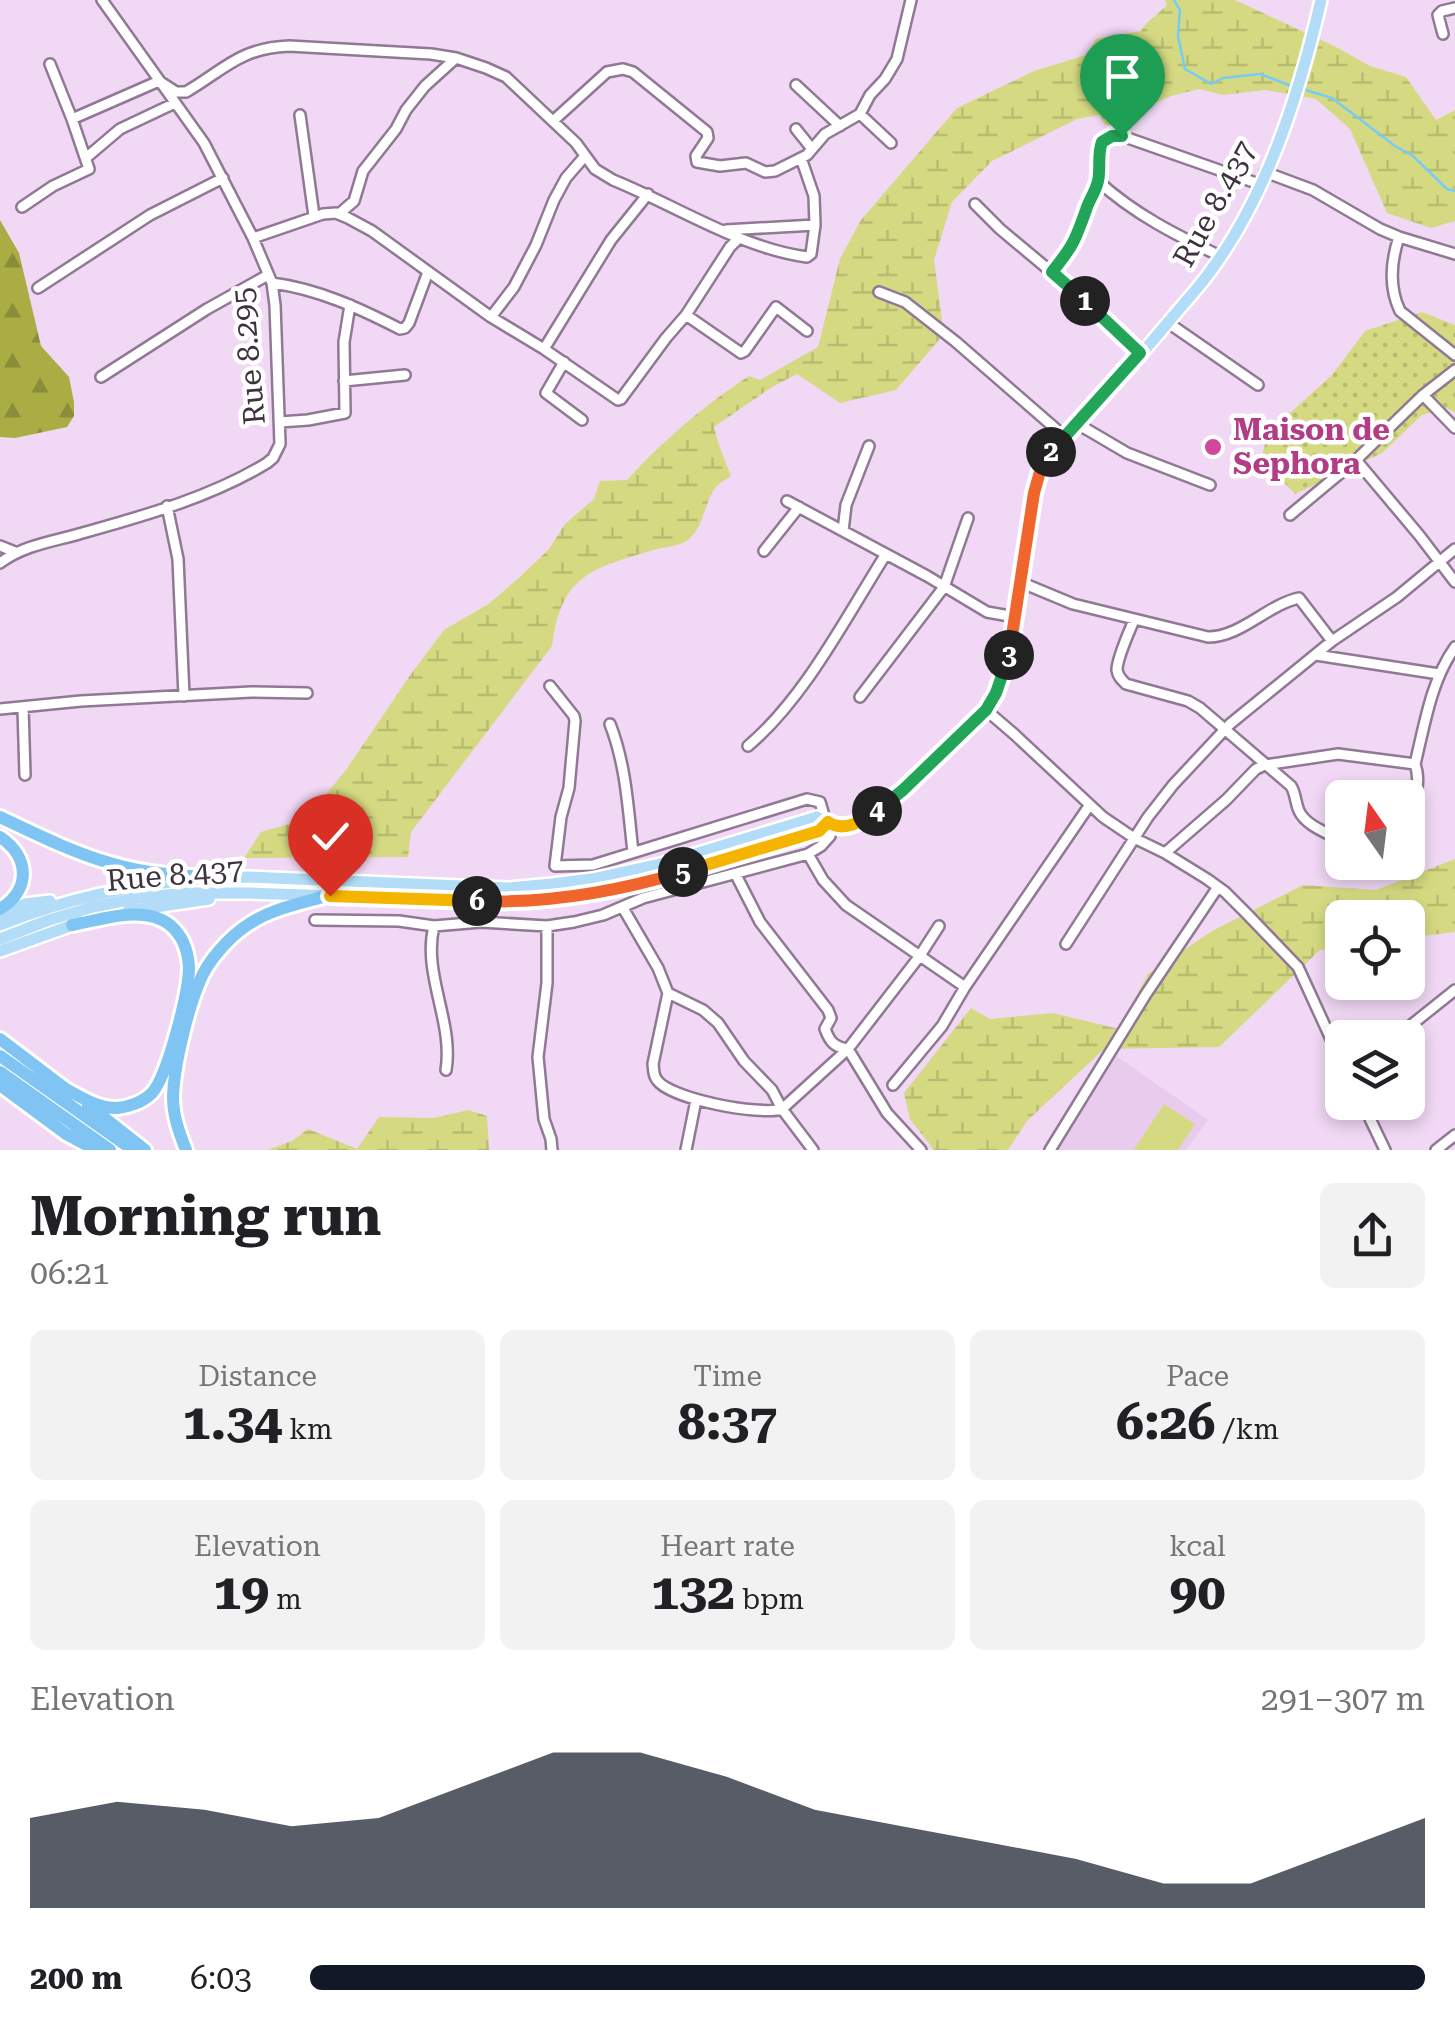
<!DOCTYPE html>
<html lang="en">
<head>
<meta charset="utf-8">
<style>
	body { margin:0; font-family:"Roboto Serif",serif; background:#f2f2f2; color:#202124; height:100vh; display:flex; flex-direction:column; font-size:38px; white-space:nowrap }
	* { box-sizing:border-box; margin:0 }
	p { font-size:32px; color:#757577 }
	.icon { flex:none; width:55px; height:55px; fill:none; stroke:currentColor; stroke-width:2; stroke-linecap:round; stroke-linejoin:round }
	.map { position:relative; height:1150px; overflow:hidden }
	.details { display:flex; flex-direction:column; background:#fff; flex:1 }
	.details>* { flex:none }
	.needle { width:65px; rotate:346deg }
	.controls { position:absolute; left:1325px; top:780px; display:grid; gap:20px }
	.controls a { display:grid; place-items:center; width:100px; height:100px; border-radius:15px; background:#fff; box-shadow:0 5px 15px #0003; font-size:50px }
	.pin { position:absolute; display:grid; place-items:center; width:85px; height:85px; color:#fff; margin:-102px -42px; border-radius:50% 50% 50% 0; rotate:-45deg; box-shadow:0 0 10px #0007 }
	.pin .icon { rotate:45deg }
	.km { position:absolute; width:50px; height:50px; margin:-25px; border-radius:50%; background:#222; color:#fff; font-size:28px; line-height:50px; text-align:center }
	.round { display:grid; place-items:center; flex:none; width:105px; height:105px; border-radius:15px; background:#f2f2f2 }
	.headline { display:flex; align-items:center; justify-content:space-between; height:170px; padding:0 30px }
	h1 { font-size:55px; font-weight:700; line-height:75px }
	.metrics { display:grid; grid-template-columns:repeat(3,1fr); gap:15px; height:170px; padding:10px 30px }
	.metrics div { display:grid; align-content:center; border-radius:15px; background:#f2f2f2; text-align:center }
	.metrics b { font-size:50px; font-weight:700 }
	.metrics small { font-size:28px; font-weight:400 }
	.metrics p { font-size:28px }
	.chart { height:280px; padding:20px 30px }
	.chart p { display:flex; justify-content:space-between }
	.chart svg { width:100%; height:180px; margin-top:10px; fill:#111827; opacity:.7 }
	ul { padding:0 30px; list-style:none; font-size:32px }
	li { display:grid; grid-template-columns:160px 120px 1fr; align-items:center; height:75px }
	li i { height:25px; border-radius:12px; background:#111827 }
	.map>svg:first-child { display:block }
</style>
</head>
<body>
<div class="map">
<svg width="1455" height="1150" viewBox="0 0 1455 1150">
	<defs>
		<pattern id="grass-dots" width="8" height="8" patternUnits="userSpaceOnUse" patternTransform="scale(2.5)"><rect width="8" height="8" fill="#d5da82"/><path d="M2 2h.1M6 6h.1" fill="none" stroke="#b8bc71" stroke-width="1.8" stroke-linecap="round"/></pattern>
		<pattern id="forest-firs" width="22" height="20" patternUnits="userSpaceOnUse" patternTransform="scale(2.5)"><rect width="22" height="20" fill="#a9ad44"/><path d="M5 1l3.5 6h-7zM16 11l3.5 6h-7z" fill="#8b8d3a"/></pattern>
		<pattern id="wetland-marsh" width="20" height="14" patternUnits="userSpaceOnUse" patternTransform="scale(2.5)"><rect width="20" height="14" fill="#d5da82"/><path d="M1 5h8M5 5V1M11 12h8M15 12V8" fill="none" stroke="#b8bc71"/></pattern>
	</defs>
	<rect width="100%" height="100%" fill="#f1d8f5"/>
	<path fill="#e8cbed" d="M1116,1056l92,64 -22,30h-131z"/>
	<path fill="url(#grass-dots)" d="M1422,312l33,13v88l-8,-5 -25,7 -40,38 -87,41 -26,-27 -7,-11 3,-12 15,-22 52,-47 33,-44z"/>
	<path fill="url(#forest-firs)" d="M0,220l19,33 22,93 28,31 5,25v14l-7,11 -52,11 -15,-1z"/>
	<path fill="url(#wetland-marsh)" d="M1165,0h69l12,5 90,42 34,19 36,11 30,43 19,-10v111l-24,7 -44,-15 -37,-84 -34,-30 -50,-9 -43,5 -24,-6 -28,7 -18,8 -16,15 -8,3 -24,3 -6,-10 -22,4 -85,42 -40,41 -18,58 10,74 -48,56 -56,13 -43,-29 -25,13 -58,40 5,18 12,31c-7,5 -14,8 -18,15 -9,15 -10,37 -25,49 -9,7 -27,7 -38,11 -61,18 -89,26 -98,95l-141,186 -3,25 -164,1 17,-26 34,-10 27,-23 24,-29 65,-96 33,-44 46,-27 31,-27 28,-27 16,-25 29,-25 6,-18 27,-1c38,-41 75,-73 122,-104l11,4 58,-33 22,-88 21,-39 96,-112 77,-37 52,-16 10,-16 45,-8c3,-8 19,-18 26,-26z
		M1455,859v73l-47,6v-20h-66v29l-22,3 -101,97 -115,2 -77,72 -19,29h-74l-24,-31 -6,-26 67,-85 19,11 63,-6 66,16 29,-55 64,-43 91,-46 73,5z
		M468,1110l19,6 2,34h-222l25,-9 16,-12 49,20 22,-32 56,1z"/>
	<path fill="#d5da82" d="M1164,1104l31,20 -17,26h-44z"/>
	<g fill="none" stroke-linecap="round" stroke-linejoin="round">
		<path stroke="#77ccf5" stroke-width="2.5" d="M1174,0l6,10 -2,26 7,33 26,15 12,-6 37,-4 34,13
			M1302,89l30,9 63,48 18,10 34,33 8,2"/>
		<g stroke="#8f7993" stroke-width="14">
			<path id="minor" d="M1443,34l-5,-19 4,-4 13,-3
				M50,64l22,55
				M796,85l44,41
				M860,114l31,29
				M300,115l14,101
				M553,121l54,-49 16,-3 10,3 74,60 1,6 -12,18 1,6 23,4 26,-3 19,9 10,-1 32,-16 18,-21 35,-20 10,-19 15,-16 12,-20 14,-59
				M796,129l16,20
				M87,157l33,-28 55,-26
				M1265,172l48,18 67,39 19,8 56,17
				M1098,181c36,33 78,54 122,75
				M975,204l25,25 73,61 67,63
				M22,207l31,-21 36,-17 -17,-50 87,-38 17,11h10c39,-23 54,-44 103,-46l142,8 25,4 30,10 20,9 70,66 19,26 18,11c62,25 127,68 194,77l4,-3 4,-29
				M339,214l15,-13 9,-30 33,-42 10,-19 19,-24 31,-28
				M726,230l89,-5 -1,-29 -13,-38
				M1399,237c-8,24 -10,51 1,74l55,44
				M253,238l70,-24 13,-1 12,5 24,13 119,86 53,32 74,51 3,-1 45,-61 20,-23 44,-68 9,-9
				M1052,272l18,-21 9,-16 8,-27 11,-27 2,-35 5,-7 17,-3 137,48
				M272,283c46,6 87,25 128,46l5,-1 4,-5 19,-51
				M38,288l112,-73 73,-37
				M879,292l26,10 51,40 108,94
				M686,315l55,38 4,-2 31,-44 31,24
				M491,317l23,-30 22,-42 18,-45 12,-22 19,-22
				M1167,322l91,63
				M544,349l67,-109 37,-46
				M564,362l-18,31 36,27
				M101,377l106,-68 61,-34
				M344,381l61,-6
				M1423,395l32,33
				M280,422l28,-2 37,-7 -1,-71 6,-37
				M1076,423l51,30 83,32
				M1356,460l63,75 36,47
				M787,501l140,75 60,36 28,5
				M167,506l11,53 6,137
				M1290,515l66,-55 67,-65 32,-25
				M843,531l3,-26 23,-59
				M0,546l15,6
				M764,551l35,-44
				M0,563c25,-19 57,-22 86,-31 61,-17 127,-36 181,-69l6,-5 7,-14 -5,-139 -3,-22 -19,-45 -49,-95 -102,-143
				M1020,582l53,22 135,33c33,0 59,-32 91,-39l33,43
				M1134,620c-5,12 -17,38 -17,50 1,7 5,10 9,14l62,17 12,7 91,78c5,8 4,16 8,25 7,15 29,22 43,30
				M1316,655l123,19
				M860,697l84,-110 24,-69
				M23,708l2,67
				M0,709l81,-8 170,-9 56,1
				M986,710l28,24 89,83 31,21 31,15 42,26 18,13 22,22 51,53 44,96
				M610,724c16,41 18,84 23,128
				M748,746c57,-48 98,-129 138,-192
				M1408,813c8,-16 13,-32 7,-49
				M1165,853l61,-53 30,-31 9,-4 73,-11 77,10c10,-41 16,-83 40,-117
				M808,854l15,26 23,25 119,82
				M736,875l24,47 68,88 3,8 -6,11c5,13 9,18 23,20l39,64 34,37
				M623,908l35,60 10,25 -15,71c1,7 0,11 4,16 13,19 103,36 125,29l66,-60 71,-92 20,-31
				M315,920l84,1 35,5 47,-4 66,4 27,-4 29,-7 40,-17 165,-44 13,-8 9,-10 -10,-34 -13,-3 -214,66 -38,1 6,-49 8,-29 6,-67 -1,-5 -24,-30
				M434,926c-12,48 20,96 12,144
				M547,926v57l-9,74 6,62 7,20 1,11
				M1066,944l82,-127 25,-32 57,-61 102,-83 65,-44 58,-48
				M668,993l35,17 15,13 26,38 28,29 10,19 31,41
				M1395,1038l60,-48
				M893,1085l49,-59 23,-39 124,-181
				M1362,1102l23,48
				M686,1150l10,-50
				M1050,1150l96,-156 72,-107
				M1436,1150l19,-15"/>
		</g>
		<g stroke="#fff" stroke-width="16">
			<path id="major" d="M223,878l25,-1 259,11 45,-4 40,-5 77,-17 148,-45c5,2 10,6 15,8 17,7 35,-7 49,-16l105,-99 10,-17 12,-30 4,-20c4,-38 10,-75 16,-113 3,-19 4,-41 12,-60 14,-31 46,-56 69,-80 30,-32 57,-66 85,-98 68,-80 104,-192 127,-292
				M128,911l81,-12
				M0,914l25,-10 25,-3
				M0,925c63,-25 127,-40 195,-45
				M0,939l49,-19 44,-13 45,-9 47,-5h64l261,9 44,-2 120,-25 145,-44 9,-9
				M0,951l81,-29"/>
		</g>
		<g stroke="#fff" stroke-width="18">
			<path id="highway" d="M0,817c36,17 72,35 110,46 39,12 78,13 118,15
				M0,837c30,20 31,53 0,72
				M0,1039l71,54
				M0,1056l133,94
				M0,1072l110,78
				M0,1085l66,49 30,16
				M66,1089c16,9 32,19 51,19 12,-1 26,-6 35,-15 16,-18 37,-102 37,-126 -1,-16 -7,-32 -19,-42 -26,-21 -69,-5 -98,0
				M88,1105l57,45
				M186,1150c-7,-18 -13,-34 -13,-53 1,-31 14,-85 26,-114 8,-22 31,-47 50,-59 24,-16 54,-21 81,-29"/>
		</g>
		<use href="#minor" stroke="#fff" stroke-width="9"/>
		<use href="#major" stroke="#b2dcf7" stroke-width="11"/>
		<use href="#highway" stroke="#7fc4f2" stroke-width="12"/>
	</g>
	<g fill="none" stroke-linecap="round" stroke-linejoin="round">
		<g stroke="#fff" stroke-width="20">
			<path id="split-1" d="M1085,301l-33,-29c21,-26 23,-31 34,-62 3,-10 10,-19 12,-29 3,-13 -1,-26 4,-39l10,-6h10"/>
		</g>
		<g stroke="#fff" stroke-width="20">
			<path id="split-2" d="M1051,452l89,-99 -55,-52"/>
		</g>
		<g stroke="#fff" stroke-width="20">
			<path id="split-3" d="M1009,655l25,-162 7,-25 10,-16"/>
		</g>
		<g stroke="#fff" stroke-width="20">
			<path id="split-4" d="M877,811l26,-21 83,-80 10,-17 13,-38"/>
		</g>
		<g stroke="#fff" stroke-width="20">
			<path id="split-5" d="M683,872l136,-41 9,-9c16,11 34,-1 49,-11"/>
		</g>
		<g stroke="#fff" stroke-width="20">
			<path id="split-6" d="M477,901c70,3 138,-9 206,-29"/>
		</g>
		<g stroke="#fff" stroke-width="20">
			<path id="split-7" d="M330,896l147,5"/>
		</g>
		<use href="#split-1" stroke="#22a559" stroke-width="12"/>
		<use href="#split-2" stroke="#22a559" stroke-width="12"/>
		<use href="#split-3" stroke="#f0652b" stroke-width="12"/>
		<use href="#split-4" stroke="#22a559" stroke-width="12"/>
		<use href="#split-5" stroke="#f5b400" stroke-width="12"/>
		<use href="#split-6" stroke="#f0652b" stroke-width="12"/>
		<use href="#split-7" stroke="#f5b400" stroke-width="12"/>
	</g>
	<circle fill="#d1479c" stroke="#fff" stroke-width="4" cx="1213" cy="447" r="10"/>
	<g text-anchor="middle" stroke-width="9" stroke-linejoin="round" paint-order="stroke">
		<g font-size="30" fill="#3d333e" stroke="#fff">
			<text transform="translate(1215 204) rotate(-61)" y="10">Rue 8.437</text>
			<text transform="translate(249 356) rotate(-95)" y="10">Rue 8.295</text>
			<text transform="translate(175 875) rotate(-5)" y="10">Rue 8.437</text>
		</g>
		<g font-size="30" font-weight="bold" fill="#b23c85" stroke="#fff" text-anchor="start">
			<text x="1233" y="440">Maison de<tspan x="1233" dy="34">Sephora</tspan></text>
		</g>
	</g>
</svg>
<div class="controls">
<a><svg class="needle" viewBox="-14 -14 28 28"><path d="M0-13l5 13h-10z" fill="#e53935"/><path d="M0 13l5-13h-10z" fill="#757577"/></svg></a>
<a><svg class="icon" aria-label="locate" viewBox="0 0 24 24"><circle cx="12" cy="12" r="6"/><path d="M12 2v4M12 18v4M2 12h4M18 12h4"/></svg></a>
<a><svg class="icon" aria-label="layers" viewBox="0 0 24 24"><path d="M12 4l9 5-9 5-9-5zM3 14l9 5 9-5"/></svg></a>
</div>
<div class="pin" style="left:1122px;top:136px;background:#1e9e55"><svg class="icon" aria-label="arrive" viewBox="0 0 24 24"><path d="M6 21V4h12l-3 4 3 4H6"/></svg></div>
<div class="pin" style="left:330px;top:896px;background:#d93025"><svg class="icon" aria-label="check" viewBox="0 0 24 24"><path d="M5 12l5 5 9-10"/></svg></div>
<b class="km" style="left:1085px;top:301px">1</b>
<b class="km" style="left:1051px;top:452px">2</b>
<b class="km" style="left:1009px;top:655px">3</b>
<b class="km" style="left:877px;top:811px">4</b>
<b class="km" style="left:683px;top:872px">5</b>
<b class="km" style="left:477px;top:901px">6</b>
</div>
<section class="details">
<div class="headline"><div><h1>Morning run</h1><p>06:21</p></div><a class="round"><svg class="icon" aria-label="share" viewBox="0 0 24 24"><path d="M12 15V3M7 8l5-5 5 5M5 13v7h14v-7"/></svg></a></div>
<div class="metrics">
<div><p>Distance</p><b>1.34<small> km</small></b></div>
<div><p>Time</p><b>8:37</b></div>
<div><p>Pace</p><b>6:26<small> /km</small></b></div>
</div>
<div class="metrics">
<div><p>Elevation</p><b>19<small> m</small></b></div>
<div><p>Heart rate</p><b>132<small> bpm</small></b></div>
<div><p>kcal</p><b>90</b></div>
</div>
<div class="chart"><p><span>Elevation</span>291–307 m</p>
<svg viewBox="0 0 160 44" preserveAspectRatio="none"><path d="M0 44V22L10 18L20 20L30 24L40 22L50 14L60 6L70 6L80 12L90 20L100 24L110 28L120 32L130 38L140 38L150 30L160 22V44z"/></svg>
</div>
<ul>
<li><b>200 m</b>6:03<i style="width:100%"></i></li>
</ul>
</section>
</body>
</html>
